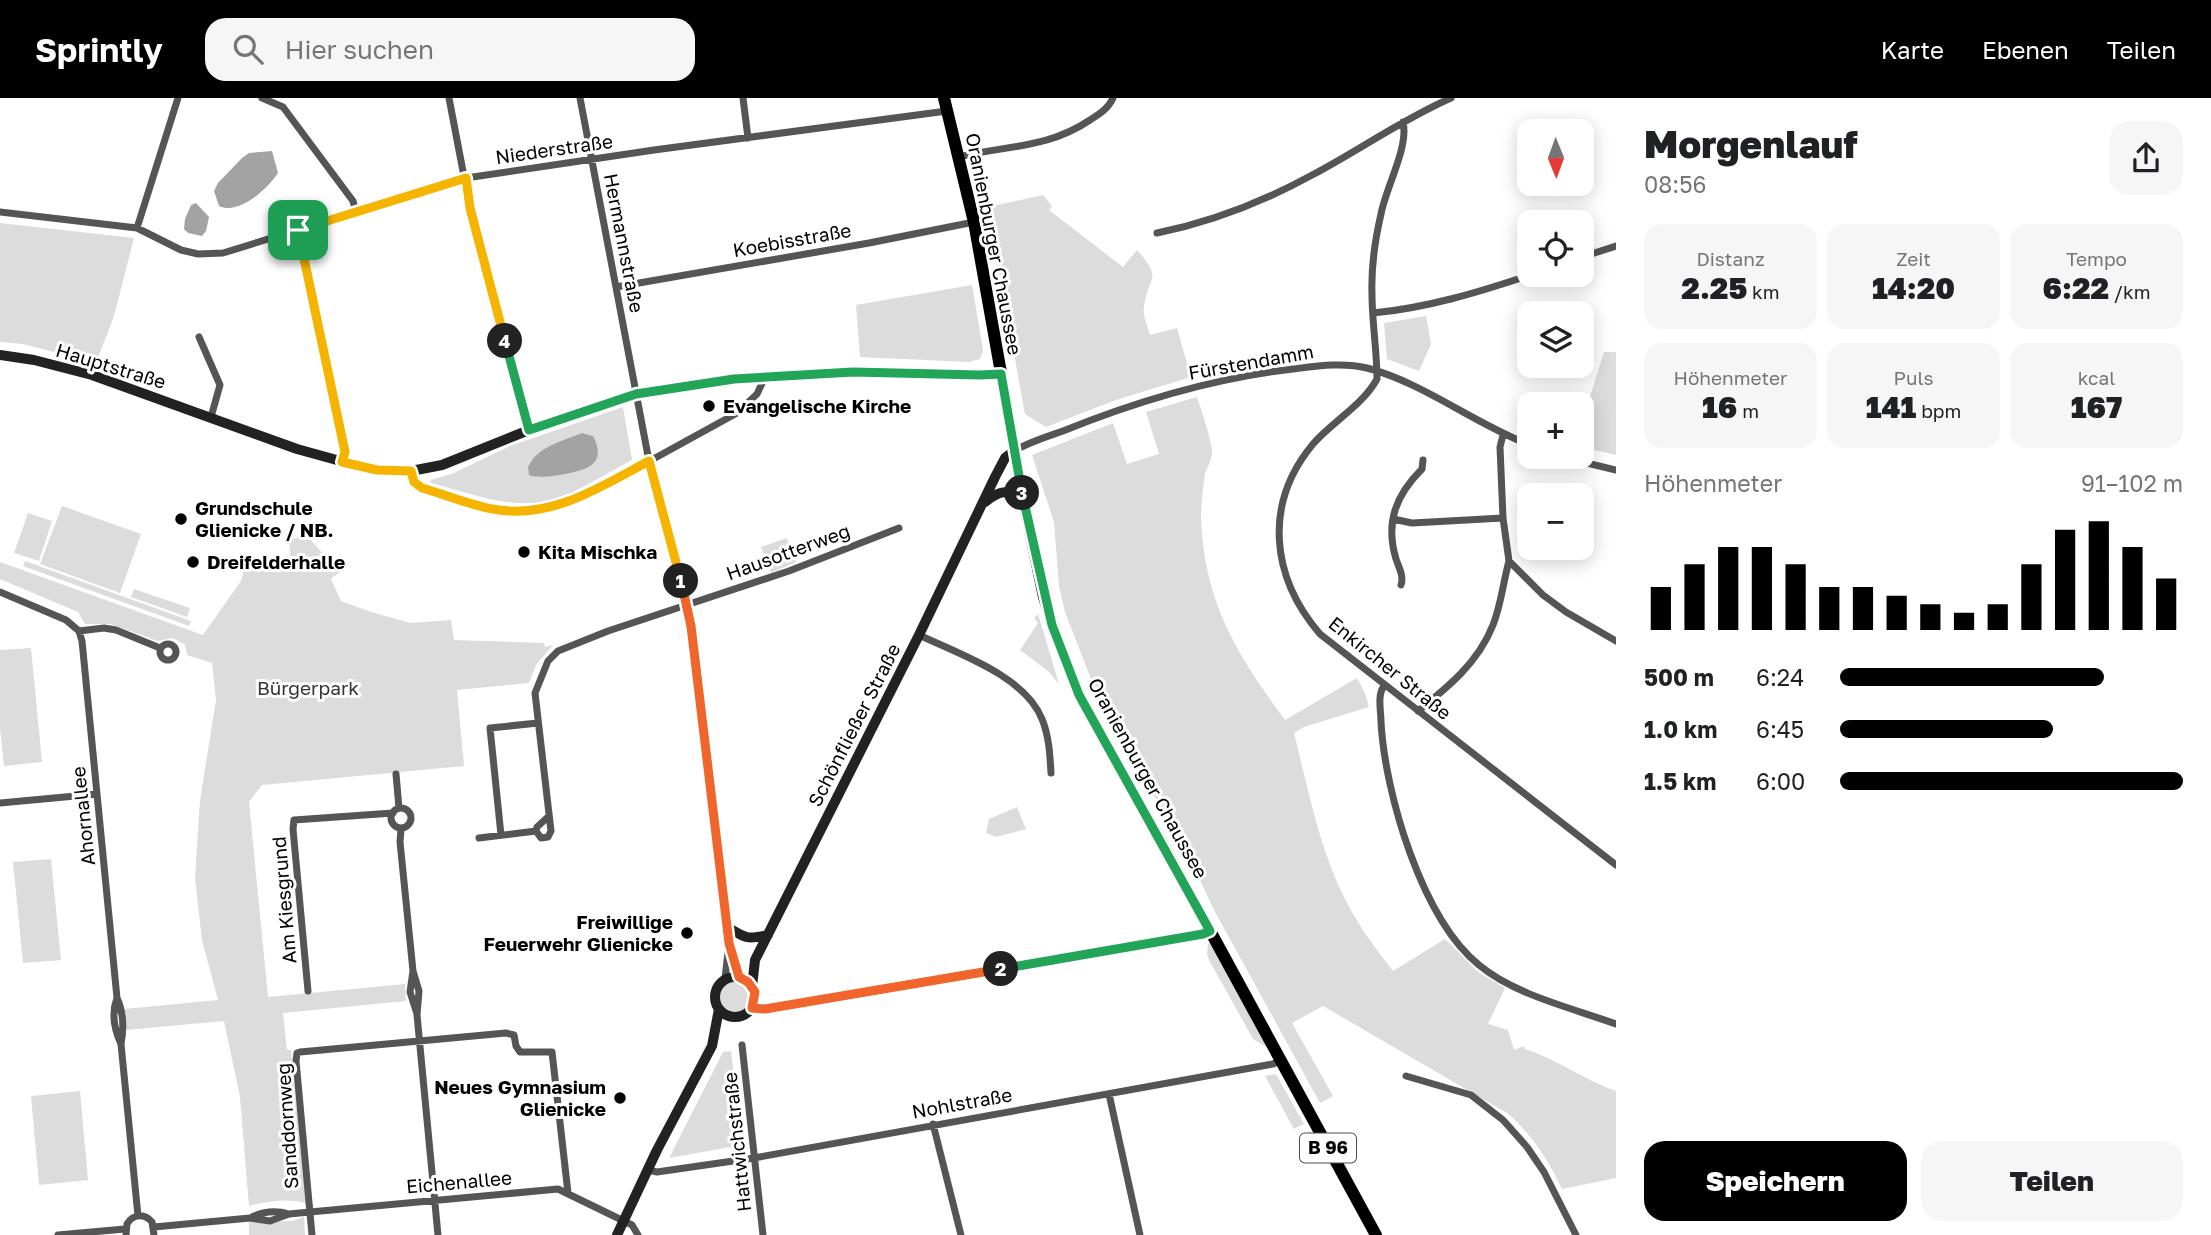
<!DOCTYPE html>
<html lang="de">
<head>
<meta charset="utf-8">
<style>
	body { margin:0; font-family:"Golos Text",sans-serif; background:#f6f6f6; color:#202124; height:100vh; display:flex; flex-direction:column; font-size:26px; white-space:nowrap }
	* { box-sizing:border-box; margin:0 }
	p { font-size:23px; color:#757577 }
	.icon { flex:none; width:38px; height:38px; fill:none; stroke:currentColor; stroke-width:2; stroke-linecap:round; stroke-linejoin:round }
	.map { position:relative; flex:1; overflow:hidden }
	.panel { display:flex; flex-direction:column; background:#fff; width:595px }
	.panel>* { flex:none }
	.needle { width:46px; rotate:179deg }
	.controls { position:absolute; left:1517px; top:21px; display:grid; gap:14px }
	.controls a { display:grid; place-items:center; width:77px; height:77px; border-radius:14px; background:#fff; box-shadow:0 4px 18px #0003; font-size:35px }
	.pin { position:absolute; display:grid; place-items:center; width:60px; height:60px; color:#fff; margin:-30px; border-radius:14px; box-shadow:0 4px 10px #0006 }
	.km { position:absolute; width:35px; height:35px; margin:-18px; border-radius:50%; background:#222; color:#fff; font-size:19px; line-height:35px; text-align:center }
	.round { display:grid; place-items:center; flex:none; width:74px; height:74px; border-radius:21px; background:#f6f6f6 }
	.summary { display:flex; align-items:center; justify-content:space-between; height:119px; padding:0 28px }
	h1 { font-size:38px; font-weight:800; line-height:52px }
	.figures { display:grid; grid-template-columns:repeat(3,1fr); gap:10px; height:119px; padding:7px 28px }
	.figures div { display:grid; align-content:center; border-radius:18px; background:#f6f6f6; text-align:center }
	.figures b { font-size:30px; font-weight:800 }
	.figures small { font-size:19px; font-weight:400 }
	.figures p { font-size:19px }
	.chart { height:196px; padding:14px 28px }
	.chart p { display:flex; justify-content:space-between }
	.chart svg { width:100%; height:126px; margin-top:7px; stroke:#000; stroke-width:6 }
	.primary-button { display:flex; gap:14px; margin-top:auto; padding:14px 28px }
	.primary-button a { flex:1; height:80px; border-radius:21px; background:#000; color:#fff; font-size:28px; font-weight:800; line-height:80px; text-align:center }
	.primary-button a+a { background:#f6f6f6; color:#202124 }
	ul { padding:0 28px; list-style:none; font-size:23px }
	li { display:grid; grid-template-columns:112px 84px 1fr; align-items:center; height:52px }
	li i { height:18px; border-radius:9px; background:#000 }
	header { display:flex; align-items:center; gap:42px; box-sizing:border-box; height:98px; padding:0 35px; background:#000; color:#fff }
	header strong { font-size:33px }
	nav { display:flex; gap:38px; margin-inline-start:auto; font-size:24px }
	.search { width:490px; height:63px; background:#f6f6f6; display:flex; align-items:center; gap:18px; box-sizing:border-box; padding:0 24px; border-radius:21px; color:#757577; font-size:26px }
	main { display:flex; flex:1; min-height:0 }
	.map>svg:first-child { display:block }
</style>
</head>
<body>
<header>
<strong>Sprintly</strong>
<div class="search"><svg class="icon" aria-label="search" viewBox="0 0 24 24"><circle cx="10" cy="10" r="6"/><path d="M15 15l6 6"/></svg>Hier suchen</div>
<nav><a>Karte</a><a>Ebenen</a><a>Teilen</a></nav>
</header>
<main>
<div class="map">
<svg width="1616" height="1137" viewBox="0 0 1616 1137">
	<rect width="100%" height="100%" fill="#fff"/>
	<path fill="#dcdcdc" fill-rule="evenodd" d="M1043,97l9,11 -3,4 74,57 14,-17c27,31 11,25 7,57 -2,8 4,20 6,28l27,-7 14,49 -75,23 -70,27 -21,-13 -22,-120 -19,-86z
		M0,125l134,15 -20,78 -18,47 -73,-19 -23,-2z
		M972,187l11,65 -3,9 -11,3 -109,-5 -4,-52z
		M1426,218l5,28 -12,27 -32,-12 -3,-36z
		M1604,254h12v103l-34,-8v-25z
		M1197,299c4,12 16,47 15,57 -1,7 -5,14 -7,20 -2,14 -4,30 -4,43 3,85 35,136 84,203l72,-42 8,15 4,14 -65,20 -10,6c14,55 25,115 51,166 13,26 30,49 48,72l52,-32 33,33 27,16 -17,36 20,6 6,20 10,-4 1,3c32,10 59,31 91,42v87l-54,11c-13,-28 -31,-56 -55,-76l-184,-107 -31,17 41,73 -13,7 -106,-193 -38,-81 -33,-50 -47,-87 -31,-80 -6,-25 -5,-65 -22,-67 81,-32 14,41 32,-10 -13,-42z
		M623,309l9,53c-25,13 -61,37 -89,42 -37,6 -77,-10 -112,-19v-3l23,-7 56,-27zM582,335l11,3c8,14 5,19 -3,30l-62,2 2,-6z
		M62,408l79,28 -21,59 -80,-29z
		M28,415l24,8 -13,40 -25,-8z
		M306,437l34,37 -9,7 10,22 30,11 40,11 40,-3 3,20 90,3 1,4 8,-2 -17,20 -7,18 -72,7 7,76 -202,19 -13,17 19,195 137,-13 1,17 -123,12 4,37h4l15,153c-16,-5 -39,-2 -57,3l-9,-109 -16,-76 -98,9 -2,-21 94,-9 -16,-60 -7,-62 5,-78 16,-100 -4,-37 -25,-8 -2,-10 -12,-7 -15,3 -48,-17h-25l-7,-12 -78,-33v-17l203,73 38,-54 5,-18 45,1 -2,-23z
		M787,440l9,24 -25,11 -10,-26z
		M25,463l166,60 -2,5 -166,-60z
		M134,491l56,19 -3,9 -56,-20z
		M1038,516l21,70 -11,-13 -28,-21 18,-27 -4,-5z
		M31,550l11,114 -38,4 -4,-38v-78z
		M1017,709l9,22 -30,8 -10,-4 3,-14z
		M51,761l10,101 -38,3 -10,-101z
		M1208,845l6,3 54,102 -15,-9 -44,-79 -2,-6z
		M720 899a15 15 0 1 1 30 0a15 15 0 1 1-30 0Z
		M731,953l11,94 -73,13 54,-106z
		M1276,976l28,50 -10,5 -29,-53z
		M80,993l8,89 -49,5 -8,-89z
		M304,1119l1,18h-56v-13l43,-1z"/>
	<path fill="#a3a3a3" d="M272,53l6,22c-10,15 -39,43 -59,33l-5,-15 4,-8 24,-25 7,-5z
		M196,105l13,14 -3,14 -4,5 -14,-3 -4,-4 1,-10 6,-14z
		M582,335l11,3c6,10 8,23 -3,30 -10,7 -50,14 -61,9l-1,-8c9,-20 34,-26 54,-34z"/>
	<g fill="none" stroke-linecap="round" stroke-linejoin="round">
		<path stroke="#555" stroke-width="7" d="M262,0l21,9 70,94 3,11
			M449,0l21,110 59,222
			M580,0l69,363 42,165 38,317 -4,36
			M743,0l5,40
			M1403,24c6,25 -17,65 -22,92 -6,26 -10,53 -9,80 0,28 5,57 5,85 -14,26 -45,43 -64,65 -50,60 -42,133 7,190l296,231
			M959,59c47,-12 88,-8 131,-37 9,-6 18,-11 23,-22
			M0,114l137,16 44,22 17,4 25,-1 243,-75 188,-28 293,-39
			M137,130l41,-130
			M298,132l47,221 -3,11
			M1157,135c55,-11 108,-32 157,-59 47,-25 89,-55 137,-76
			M1582,159l34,-11
			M616,189l253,-44 105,-21
			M1373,215c54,-5 106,-21 157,-38
			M199,239l21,48 -9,32
			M1503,337l-3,12 3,71 6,43 34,34 23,17 50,29
			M1014,353c15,-9 32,-14 49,-20 74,-30 151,-53 230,-62 24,-3 50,-7 74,-1 57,15 106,55 163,77
			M1562,359l54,13
			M411,373l3,11 8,6 74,22 36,1 28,-6 46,-20 131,-72 20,-19 8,-17
			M1393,421l19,4 91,-5
			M1401,487c3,-9 -2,-17 -5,-26 -11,-37 0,-64 26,-90l1,-9
			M0,494l66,28 13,11 3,10 35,357c7,15 7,30 4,46l17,172
			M79,533l25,-3 12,2 44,18
			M919,537c40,19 106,41 123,84 7,17 8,36 9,54
			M160 554a8 8 0 1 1 16 0a8 8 0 1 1-16 0Z
			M1384,588c-7,9 -3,25 -3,36 4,72 41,197 98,243 36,30 93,43 137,59
			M1418,613c30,-24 60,-48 75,-86 8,-20 10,-42 16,-64
			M396,676l3,34
			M0,705l97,-9
			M391 720a10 10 0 1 1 20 0a10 10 0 1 1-20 0Z
			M549,718l-12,11 -1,4 5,7 7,-1 3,-6 -16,-138 13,-32 10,-10 50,-20 181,-60 110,-43
			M401,731l-1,13 13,129 6,20 -2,24 21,220
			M501,737l-11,-107 48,-5
			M479,740l57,-7
			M730,849l9,30
			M413,873l-3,21 7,22
			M308,893l-15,-162 1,-9 99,-7
			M117,900c-6,16 -3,31 4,46
			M752,910l13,1 61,-10 377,-65 7,-3
			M742,947l21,190
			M1406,978l65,19 32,25 24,27 17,25 32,63
			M1109,996l31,141
			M933,1026l28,111
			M648,1072l9,2 97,-14 519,-94 8,-4
			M250,1120c13,-7 25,-8 39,-4
			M154,1129l96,-9 20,3 19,-7 21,-2 248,-23 74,36 6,10
			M58,1137l67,-6
			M126,1137l1,-11c6,-10 17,-11 25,-2l2,13
			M312,1137l-16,-174 1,-8 3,-1 206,-19 8,2 2,11 4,6h32l16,141"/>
		<path stroke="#222" stroke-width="10" d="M0,257l34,5 58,15 205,74 65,18 32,4h17l31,-6 87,-35 107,-36 98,-15 107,-7 160,2
			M985,404c19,-15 24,-12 40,5
			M727,829c18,11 20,13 41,8
			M715 899a20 20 0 1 1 40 0a20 20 0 1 1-40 0Z
			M752,889l3,-27 164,-325 76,-158 10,-19 9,-7
			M617,1137l40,-85 55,-104 7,-37"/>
		<path stroke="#000" stroke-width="12" d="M944,0l30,124 51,285 19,90 16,50 19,48 20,37 67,118 210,385"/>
	</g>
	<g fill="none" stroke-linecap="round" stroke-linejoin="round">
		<g stroke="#fff" stroke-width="14">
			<path id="split-1" d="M298,132l47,222 -3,10 35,8 34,1 3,11 8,6c25,7 51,19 77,22 55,8 103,-24 150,-49l32,120"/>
		</g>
		<g stroke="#fff" stroke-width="14">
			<path id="split-2" d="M681,483l10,45 38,317 10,34 9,5 7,10 -3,16 13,1 236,-40"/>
		</g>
		<g stroke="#fff" stroke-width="14">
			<path id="split-3" d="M1001,871l202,-35 7,-3 -131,-236 -27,-70 -30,-132"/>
		</g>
		<g stroke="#fff" stroke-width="14">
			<path id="split-4" d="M505,243l24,89 107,-36 98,-15 119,-7 127,3 21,-1 21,119"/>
		</g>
		<g stroke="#fff" stroke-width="14">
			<path id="split-5" d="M298,132l168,-52 4,30 35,133"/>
		</g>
		<use href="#split-1" stroke="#f5b400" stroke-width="9"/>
		<use href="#split-2" stroke="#f0652b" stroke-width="9"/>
		<use href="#split-3" stroke="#22a559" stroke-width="9"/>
		<use href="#split-4" stroke="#22a559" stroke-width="9"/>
		<use href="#split-5" stroke="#f5b400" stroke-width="9"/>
	</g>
	<g fill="#000" stroke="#fff" stroke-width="2.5">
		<circle cx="709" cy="308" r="7"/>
		<circle cx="181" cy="421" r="7"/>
		<circle cx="524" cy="454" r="7"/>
		<circle cx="193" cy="464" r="7"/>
		<circle cx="687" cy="835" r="7"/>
		<circle cx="620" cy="1000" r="7"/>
	</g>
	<g text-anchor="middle" stroke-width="6" stroke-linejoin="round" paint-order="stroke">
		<rect fill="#fff" stroke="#4c4c4c" stroke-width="2" x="1300" y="1035.5" width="56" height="29" rx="5"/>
		<g font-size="18" font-weight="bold" fill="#000">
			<text x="1328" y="1056">B 96</text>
		</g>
		<g font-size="19" fill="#000" stroke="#fff">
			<text transform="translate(554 51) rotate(-8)" y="7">Niederstraße</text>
			<text transform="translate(792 142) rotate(-10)" y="7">Koebisstraße</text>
			<text transform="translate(624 145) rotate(79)" y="7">Hermannstraße</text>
			<text transform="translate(994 146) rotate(79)" y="7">Oranienburger Chaussee</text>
			<text transform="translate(1251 264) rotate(-10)" y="7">Fürstendamm</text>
			<text transform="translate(111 268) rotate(17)" y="7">Hauptstraße</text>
			<text transform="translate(788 454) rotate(-20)" y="7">Hausotterweg</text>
			<text transform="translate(1390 570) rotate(39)" y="7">Enkircher Straße</text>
			<text transform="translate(854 627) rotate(-63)" y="7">Schönfließer Straße</text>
			<text transform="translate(1148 680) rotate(61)" y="7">Oranienburger Chaussee</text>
			<text transform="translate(83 718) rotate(-96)" y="7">Ahornallee</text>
			<text transform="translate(284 802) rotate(-95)" y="7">Am Kiesgrund</text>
			<text transform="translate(962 1005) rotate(-10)" y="7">Nohlstraße</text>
			<text transform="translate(287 1028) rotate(-94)" y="7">Sanddornweg</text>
			<text transform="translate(737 1044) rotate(-96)" y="7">Hattwichstraße</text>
			<text transform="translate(459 1084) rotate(-5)" y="7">Eichenallee</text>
		</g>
		<g font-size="19" font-weight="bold" fill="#000" stroke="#fff" text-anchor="start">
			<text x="723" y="315">Evangelische Kirche</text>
			<text x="195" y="417">Grundschule<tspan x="195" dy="22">Glienicke / NB.</tspan></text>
			<text x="538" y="461">Kita Mischka</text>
			<text x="207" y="471">Dreifelderhalle</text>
			<text x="673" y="831" text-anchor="end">Freiwillige<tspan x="673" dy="22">Feuerwehr Glienicke</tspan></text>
			<text x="606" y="996" text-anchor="end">Neues Gymnasium<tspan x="606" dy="22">Glienicke</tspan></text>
		</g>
		<g font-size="19" fill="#333" stroke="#fff">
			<text x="308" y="597">Bürgerpark</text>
		</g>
	</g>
</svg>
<div class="controls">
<a><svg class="needle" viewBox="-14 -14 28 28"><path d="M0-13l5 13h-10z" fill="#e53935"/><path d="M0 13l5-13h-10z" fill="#757577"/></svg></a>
<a><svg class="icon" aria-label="locate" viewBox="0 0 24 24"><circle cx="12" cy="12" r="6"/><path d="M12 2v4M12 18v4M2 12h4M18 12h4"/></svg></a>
<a><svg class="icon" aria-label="layers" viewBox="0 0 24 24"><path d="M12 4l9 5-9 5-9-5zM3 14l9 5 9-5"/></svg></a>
<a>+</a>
<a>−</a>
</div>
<div class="pin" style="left:298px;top:132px;background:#1e9e55"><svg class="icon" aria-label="arrive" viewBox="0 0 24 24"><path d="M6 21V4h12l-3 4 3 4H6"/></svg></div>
<b class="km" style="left:681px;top:483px">1</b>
<b class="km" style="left:1001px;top:871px">2</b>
<b class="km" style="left:1022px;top:395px">3</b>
<b class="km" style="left:505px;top:243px">4</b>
</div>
<section class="panel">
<div class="summary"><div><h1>Morgenlauf</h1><p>08:56</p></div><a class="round"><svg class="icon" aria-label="share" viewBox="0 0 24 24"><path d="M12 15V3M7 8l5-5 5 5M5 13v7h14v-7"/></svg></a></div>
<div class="figures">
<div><p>Distanz</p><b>2.25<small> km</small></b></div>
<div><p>Zeit</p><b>14:20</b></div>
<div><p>Tempo</p><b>6:22<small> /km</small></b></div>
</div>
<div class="figures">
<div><p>Höhenmeter</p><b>16<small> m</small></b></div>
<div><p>Puls</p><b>141<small> bpm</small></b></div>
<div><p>kcal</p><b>167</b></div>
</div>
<div class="chart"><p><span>Höhenmeter</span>91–102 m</p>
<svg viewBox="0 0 160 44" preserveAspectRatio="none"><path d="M5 44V29M15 44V21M25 44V15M35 44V15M45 44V21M55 44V29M65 44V29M75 44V32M85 44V35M95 44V38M105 44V35M115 44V21M125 44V9M135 44V6M145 44V15M155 44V26"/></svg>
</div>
<ul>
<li><b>500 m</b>6:24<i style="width:77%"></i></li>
<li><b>1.0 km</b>6:45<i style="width:62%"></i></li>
<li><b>1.5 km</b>6:00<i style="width:100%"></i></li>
</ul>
<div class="primary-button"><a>Speichern</a><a>Teilen</a></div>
</section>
</main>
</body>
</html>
